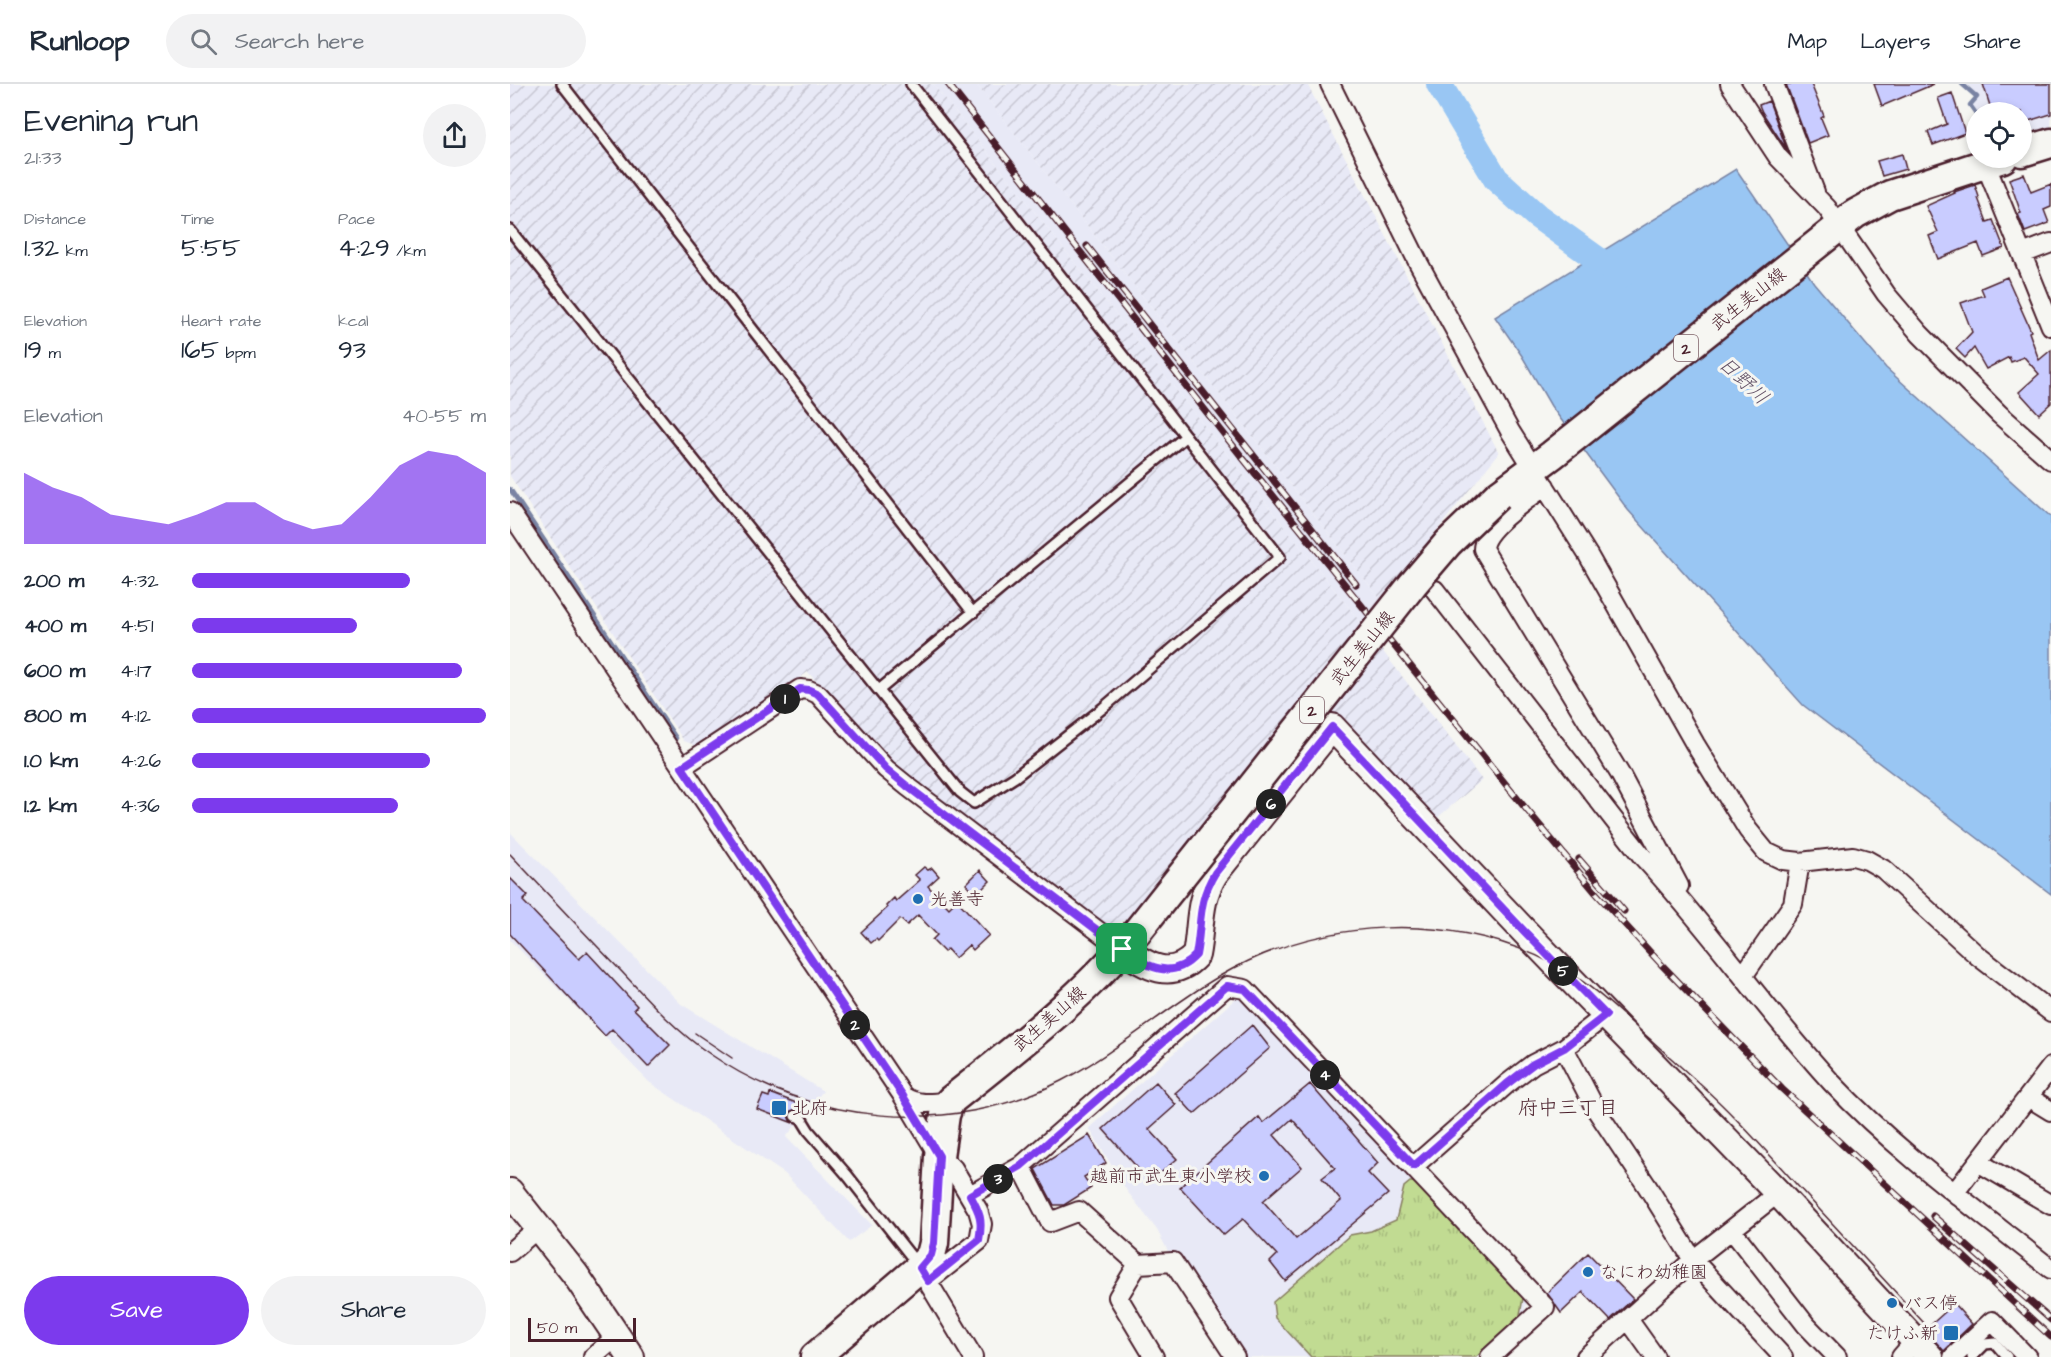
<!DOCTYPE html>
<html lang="en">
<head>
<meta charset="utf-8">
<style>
	body { margin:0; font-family:"Architects Daughter","Klee One",sans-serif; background:#f2f2f3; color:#1f2937; height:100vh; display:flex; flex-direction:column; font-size:22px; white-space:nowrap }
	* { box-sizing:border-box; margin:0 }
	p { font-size:20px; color:#747a83 }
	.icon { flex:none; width:33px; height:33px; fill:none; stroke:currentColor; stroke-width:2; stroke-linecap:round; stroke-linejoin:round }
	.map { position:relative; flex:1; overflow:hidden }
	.sheet { display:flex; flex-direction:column; background:#fff; width:510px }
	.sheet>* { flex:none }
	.fabs { position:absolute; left:1456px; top:18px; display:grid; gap:12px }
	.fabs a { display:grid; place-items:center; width:66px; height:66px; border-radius:50%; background:#fff; box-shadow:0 3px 9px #0003; font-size:30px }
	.scale { position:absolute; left:18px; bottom:15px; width:108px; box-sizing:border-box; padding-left:6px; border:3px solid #4a1f2b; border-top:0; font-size:16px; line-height:21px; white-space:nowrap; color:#4a1f2b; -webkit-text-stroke:4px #f6f6f2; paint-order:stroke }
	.pin { position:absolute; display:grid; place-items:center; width:51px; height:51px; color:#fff; margin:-26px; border-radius:12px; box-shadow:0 3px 9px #0006 }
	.km { position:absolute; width:30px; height:30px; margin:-15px; border-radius:50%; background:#222; color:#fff; font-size:16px; line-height:30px; text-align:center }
	.round { display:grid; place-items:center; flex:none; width:63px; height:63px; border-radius:32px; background:#f2f2f3 }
	.overview { display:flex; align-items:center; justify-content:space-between; height:102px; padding:0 24px }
	h1 { font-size:33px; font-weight:600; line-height:45px }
	.figures { display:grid; grid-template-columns:repeat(3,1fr); gap:9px; height:102px; padding:6px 24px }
	.figures div { display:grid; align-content:center }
	.figures b { font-size:26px; font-weight:600 }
	.figures small { font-size:16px; font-weight:400 }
	.figures p { font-size:16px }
	.chart { height:168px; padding:12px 24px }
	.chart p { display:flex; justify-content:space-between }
	.chart svg { width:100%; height:108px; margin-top:6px; fill:#7c3aed; opacity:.7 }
	.primary-button { display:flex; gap:12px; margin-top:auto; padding:12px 24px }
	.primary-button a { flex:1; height:69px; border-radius:36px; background:#7c3aed; color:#fff; font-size:24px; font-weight:600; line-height:69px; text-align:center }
	.primary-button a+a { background:#f2f2f3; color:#1f2937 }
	ul { padding:0 24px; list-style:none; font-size:20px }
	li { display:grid; grid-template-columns:96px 72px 1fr; align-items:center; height:45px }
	li i { height:15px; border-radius:8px; background:#7c3aed }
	header { display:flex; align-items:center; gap:36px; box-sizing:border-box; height:84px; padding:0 30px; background:#fff; border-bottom:2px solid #e0e1e3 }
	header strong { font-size:28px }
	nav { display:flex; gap:33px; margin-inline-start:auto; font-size:21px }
	.search { width:420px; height:54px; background:#f2f2f3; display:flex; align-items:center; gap:15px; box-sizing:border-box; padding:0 21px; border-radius:33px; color:#747a83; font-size:22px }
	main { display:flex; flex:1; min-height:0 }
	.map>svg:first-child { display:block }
</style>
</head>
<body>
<header>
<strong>Runloop</strong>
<div class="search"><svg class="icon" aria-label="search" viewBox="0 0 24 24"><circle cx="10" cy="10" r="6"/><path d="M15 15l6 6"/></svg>Search here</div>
<nav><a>Map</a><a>Layers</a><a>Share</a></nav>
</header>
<main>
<section class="sheet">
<div class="overview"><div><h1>Evening run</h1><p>21:33</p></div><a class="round"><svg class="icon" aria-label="share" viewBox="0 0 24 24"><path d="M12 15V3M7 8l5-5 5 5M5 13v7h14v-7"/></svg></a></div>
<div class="figures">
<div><p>Distance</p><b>1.32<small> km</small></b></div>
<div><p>Time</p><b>5:55</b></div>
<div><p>Pace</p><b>4:29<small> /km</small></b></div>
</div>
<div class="figures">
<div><p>Elevation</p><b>19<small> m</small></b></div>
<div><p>Heart rate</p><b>165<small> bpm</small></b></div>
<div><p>kcal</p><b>93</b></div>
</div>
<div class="chart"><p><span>Elevation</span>40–55 m</p>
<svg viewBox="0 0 160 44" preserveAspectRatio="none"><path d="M0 44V15L10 21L20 25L30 32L40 34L50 36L60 32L70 27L80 27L90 34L100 38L110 36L120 25L130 12L140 6L150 8L160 15V44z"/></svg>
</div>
<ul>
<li><b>200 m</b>4:32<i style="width:74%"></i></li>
<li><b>400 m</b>4:51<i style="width:56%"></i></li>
<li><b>600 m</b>4:17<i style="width:92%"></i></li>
<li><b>800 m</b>4:12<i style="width:100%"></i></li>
<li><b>1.0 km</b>4:26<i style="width:81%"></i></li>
<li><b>1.2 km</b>4:36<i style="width:70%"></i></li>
</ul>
<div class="primary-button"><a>Save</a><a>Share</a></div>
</section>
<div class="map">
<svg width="1541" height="1273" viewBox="0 0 1541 1273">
	<defs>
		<pattern id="industrial-furrows" width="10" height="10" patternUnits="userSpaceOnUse" patternTransform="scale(1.5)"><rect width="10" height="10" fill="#e8e9f6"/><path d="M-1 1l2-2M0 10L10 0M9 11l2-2" fill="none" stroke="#c8c7d3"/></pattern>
		<pattern id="park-tufts" width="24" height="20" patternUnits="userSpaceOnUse" patternTransform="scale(1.5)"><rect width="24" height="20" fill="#c1db92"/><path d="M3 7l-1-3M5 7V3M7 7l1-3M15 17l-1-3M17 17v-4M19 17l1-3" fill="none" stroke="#a7bc7e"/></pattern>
	</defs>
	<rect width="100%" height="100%" fill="#f6f6f2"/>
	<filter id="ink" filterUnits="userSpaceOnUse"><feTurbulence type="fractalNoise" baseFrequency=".0167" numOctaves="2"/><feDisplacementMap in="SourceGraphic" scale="12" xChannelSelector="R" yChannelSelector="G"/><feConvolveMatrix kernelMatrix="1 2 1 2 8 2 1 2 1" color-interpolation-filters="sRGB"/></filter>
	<g filter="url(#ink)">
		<path fill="#e8e9f6" d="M423,0h43l405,516 -20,23z
			M1456,0h85v43l-29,9v-24h-45l-5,-6 8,-9z
			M0,748l171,172 142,87 -37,46 86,88 -23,17 -64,-68 -136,-92 -139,-142z
			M732,909l285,307 -5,21 -42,36h-240l-68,-98 -15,-29 -30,-39 -38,-63z"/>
		<path fill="url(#industrial-furrows)" d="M0,0h423l428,539 121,157 -51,43 -120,-134 -175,228 -33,9 -211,-160 -84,-94 -103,72 -10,1 -11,-4 -174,-265z
			M466,0h331l192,369 -118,147z"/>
		<path fill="url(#park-tufts)" stroke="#867d5e" stroke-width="1.5" d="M900,1098h7l106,116 -4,22 -43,37h-165l-36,-39 -2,-16 77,-67 21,-4 25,-11 8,-33z"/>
		<path fill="#99c6f3" stroke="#7983a3" stroke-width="1.5" d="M1226,85l78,114 72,85 165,149v377l-248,-189 -175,-195 -77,-104 -29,-50 -27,-39z"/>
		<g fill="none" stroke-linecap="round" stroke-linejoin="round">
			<path stroke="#7983a3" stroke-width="4.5" d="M1452,0l15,13 -7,8 7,10
				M0,405l166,249"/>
			<path stroke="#99c6f3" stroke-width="26" d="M929,0l57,95 41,37 84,60"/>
		</g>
		<path fill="#c9ccff" stroke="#4a1f2b" stroke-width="1.5" fill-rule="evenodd" d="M1276,0h25l13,32 -3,2 7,17 -20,8z
			M1364,0h60l-52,22z
			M1473,0h68v30l-29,9v-11h-30z
			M1442,9l13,40 -32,12 -5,-13 19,-8 -9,-26z
			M1259,17l18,49 -25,-38 -3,-7z
			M1392,70l4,15 -24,7 -5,-15z
			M1514,90l7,18 20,-8v23l-7,3 5,13 -24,9 -7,-18 3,-1 -12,-34z
			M1465,101l4,12 -1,1 9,24 6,-2 11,28 -21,8 -5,-13 -40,16 -9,-23 9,-4 -12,-26 29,-13 -1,-1z
			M1497,193l24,54 -2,1 10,28 12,-10v53l-12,11 -20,-22 20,-18 -15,-17 -13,5 -2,-5 -23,12 -12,-21 -9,10 -9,-9 16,-17 -11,-29 23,-8 -3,-7z
			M414,783l4,3 4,-2 7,8 -11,10 21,22 8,-8 32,35 -16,15 -4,-5 -14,13 -8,-9 -3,3 -12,-12 5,-5 -19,-20 -11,10 -7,-6 -22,22 -2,-2 -5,4 -10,-11 26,-24 -1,-2 8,-8 2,3 24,-21 -5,-5z
			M470,786l10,11 -14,14 -10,-11z
			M0,794l18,18 -5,5 56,58 8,-7 50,54 -3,3 36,36 -22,22 -36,-38 -7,7 -95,-102z
			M742,941l18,23 -76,66 -19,-21z
			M646,998l20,23 -27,24 28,30 -27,23 -47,-53z
			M800,1000l68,79 -10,10 20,21 -103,87 -15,-19 7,-7 -34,-36 -19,16 -44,-48 79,-70 4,6zM782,1035l43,49 -13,10 19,23 -45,38 -33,-38 39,-34 -28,-32z
			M260,1009l29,11 -2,6 -6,1 -3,3 2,6 3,3 -36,-14 6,-14 6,2z
			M579,1051l17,28 -22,14 7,11 -27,17h-10l-19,-36z
			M1078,1169l45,46 -23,21 -27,-28 -22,21 -14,-20z
			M1444,1220l18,20 -28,27 -19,-21z"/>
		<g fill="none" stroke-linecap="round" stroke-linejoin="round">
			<g stroke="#4a1f2b" stroke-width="14">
				<path id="lane" d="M52,0l411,529
					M0,146l450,562 14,11 41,-26 88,-69 177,-151 -369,-473
					M369,606l307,-254
					M285,1032l6,2 8,13 39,45 69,88
					M1462,1273l13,-13 10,-1 12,14"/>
			</g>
			<g stroke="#4a1f2b" stroke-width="22">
				<path id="street" d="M820,0l89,180 91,167 78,124 107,189 53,86 18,22 17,8 17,2 53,-6 14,4 16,9 95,87 73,56
					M1220,0l48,73 49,51 59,86 34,40 79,80 52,46
					M1264,0l41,108
					M1475,79l66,163
					M1512,170l29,-11
					M1035,402c-16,13 -62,42 -62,63l137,225 59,112 -3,2
					M0,428l393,584 36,60 14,12 25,42 4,14 -3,17 -51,40
					M925,506l207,266c67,72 123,154 190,227 66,70 144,126 219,186
					M172,683l118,-78 9,1 9,4 68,75 21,17 215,163
					M1233,892l50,-72 7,-42
					M1054,964l31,60 52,78 46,74 90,97
					M393,1012c13,10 31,7 47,5
					M1518,1013l23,14
					M1468,1078l73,43
					M511,1082l29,56 29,-11 59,53 35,-2 62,95
					M904,1082l93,-82 26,-20 31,-16 42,-33
					M1445,1108l96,-125
					M460,1111l51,-29 206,-180 18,3 300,318 -55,50
					M1222,1146l74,95 31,32
					M0,1168l28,-24
					M628,1180l-20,33 36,60
					M412,1188l51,85
					M1118,1235l27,38
					M83,1273l24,-21
					M1076,1273l107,-97 85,-67
					M1391,1273l14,-16
					M1443,1273l39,-36 35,36"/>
			</g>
			<g stroke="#4a1f2b" stroke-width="30">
				<path id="secondary" d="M612,865c25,17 49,33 74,6 6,-31 1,-53 19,-82l117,-146 192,204 254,262 152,164
					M0,1108l65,82 56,83"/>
			</g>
			<g stroke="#4a1f2b" stroke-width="33">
				<path id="primary" d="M1512,68l29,-9
					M988,411l54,-40 303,-241 35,-19 113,-37
					M305,1273l104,-89 12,-13 3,-12 5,-87 6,-41 5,-14c65,-52 132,-103 186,-168"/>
			</g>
			<use href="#lane" stroke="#f6f6f2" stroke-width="9"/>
			<use href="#street" stroke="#f6f6f2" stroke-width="18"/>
			<use href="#secondary" stroke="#f6f6f2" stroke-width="26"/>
			<use href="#primary" stroke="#f6f6f2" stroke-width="28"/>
			<path stroke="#4a1f2b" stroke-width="1.5" d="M0,770c37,39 74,79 112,118 27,29 55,60 88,82 101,70 240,84 351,27 56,-29 103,-72 157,-104 102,-60 232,-67 338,-12 35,18 64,48 94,74 27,25 56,49 82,76 22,22 43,46 64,69 43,47 86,93 128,139
				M185,949l37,25"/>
			<g stroke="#4a1f2b" stroke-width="7">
				<path id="rail" d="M438,0l294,373 270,335 84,101 65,71 121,125 269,248
					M577,162l269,338
					M1069,775l45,52
					M1423,1132l118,104"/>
			</g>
			<use href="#rail" stroke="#f6f6f2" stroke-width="4.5" stroke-dasharray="14" stroke-linecap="butt"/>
			<g stroke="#4a1f2b" stroke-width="33" stroke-linecap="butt">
				<path id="primary-bridge" d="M626,849l277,-349 35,-41 50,-48"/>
			</g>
			<use href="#primary-bridge" stroke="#f6f6f2" stroke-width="28"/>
		</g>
	</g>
	<g fill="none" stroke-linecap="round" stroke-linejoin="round" filter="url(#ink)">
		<g stroke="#fff" stroke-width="12">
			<path id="route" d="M290,605l9,1 9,4 68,75 21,17 215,163c25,17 49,33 74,6 6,-31 1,-53 19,-82l117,-146 192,204 82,84 -42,33 -31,16 -26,20 -93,82 -169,-177 -18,-3 -206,180 -51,29c10,18 13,25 9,45l-51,41 -8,-13 11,-13 3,-12 5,-87 -36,-60 -221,-329z"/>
		</g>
		<use href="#route" stroke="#7c3aed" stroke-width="8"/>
	</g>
	<g fill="#1f6fb2" stroke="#f6f6f2" stroke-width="2">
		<circle cx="408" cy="815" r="6"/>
		<rect x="261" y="1016" width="16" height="16" rx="3"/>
		<circle cx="754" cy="1092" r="6"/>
		<circle cx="1078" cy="1188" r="6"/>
		<circle cx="1382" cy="1219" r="6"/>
		<rect x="1433" y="1241" width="16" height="16" rx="3"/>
	</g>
	<g text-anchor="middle" stroke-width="6" stroke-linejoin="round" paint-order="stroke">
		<g fill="#f6f6f2" stroke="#7e6067" stroke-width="1.5">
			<rect x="1164" y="251" width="24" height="26" rx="4.5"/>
			<rect x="790" y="613" width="24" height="26" rx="4.5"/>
		</g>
		<g font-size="16" font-weight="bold" fill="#4a1f2b">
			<text x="1176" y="270">2</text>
			<text x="802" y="632">2</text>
		</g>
		<g font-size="18" fill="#4a1f2b" stroke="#f6f6f2">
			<text transform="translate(1238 215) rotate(-38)" y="6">武生美山線</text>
			<text transform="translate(852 564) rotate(-51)" y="6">武生美山線</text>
			<text transform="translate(539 935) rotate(-41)" y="6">武生美山線</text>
		</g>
		<g font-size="18" fill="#4a1f2b" stroke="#f6f6f2" text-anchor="start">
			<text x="420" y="821">光善寺</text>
			<text x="282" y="1030">北府</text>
			<text x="742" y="1098" text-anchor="end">越前市武生東小学校</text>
			<text x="1090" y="1194">なにわ幼稚園</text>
			<text x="1394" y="1225">バス停</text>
			<text x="1428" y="1255" text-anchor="end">たけふ新</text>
		</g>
		<g font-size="20" font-style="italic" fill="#625167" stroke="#f6f6f2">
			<text transform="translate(1234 296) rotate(43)" y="7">日野川</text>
		</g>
		<g font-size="20" fill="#4a1f2b" stroke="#f6f6f2">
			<text x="1058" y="1030">府中三丁目</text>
		</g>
	</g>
</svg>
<div class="fabs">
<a><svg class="icon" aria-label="locate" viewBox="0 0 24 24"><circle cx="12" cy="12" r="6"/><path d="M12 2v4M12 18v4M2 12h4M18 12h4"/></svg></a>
</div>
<div class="scale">50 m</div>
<div class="pin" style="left:612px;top:865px;background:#1e9e55"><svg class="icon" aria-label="arrive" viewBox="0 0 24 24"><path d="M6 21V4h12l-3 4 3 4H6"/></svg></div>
<b class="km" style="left:275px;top:615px">1</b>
<b class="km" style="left:345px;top:941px">2</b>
<b class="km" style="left:488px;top:1095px">3</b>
<b class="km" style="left:815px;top:991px">4</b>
<b class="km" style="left:1053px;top:887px">5</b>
<b class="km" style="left:761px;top:720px">6</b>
</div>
</main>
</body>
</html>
